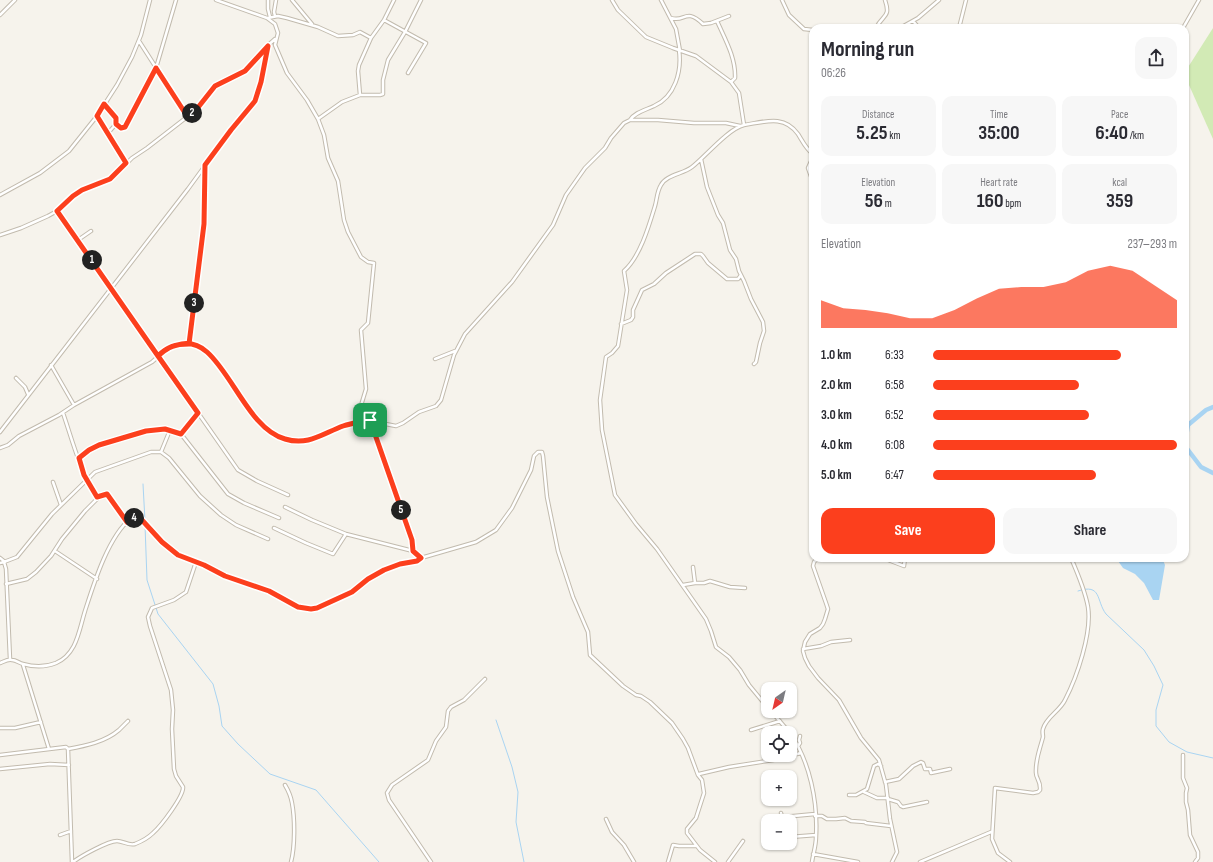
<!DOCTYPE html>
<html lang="en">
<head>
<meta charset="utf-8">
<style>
	body { margin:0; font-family:"Sofia Sans Condensed",sans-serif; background:#f7f7f7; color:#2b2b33; height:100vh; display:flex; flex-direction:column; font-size:15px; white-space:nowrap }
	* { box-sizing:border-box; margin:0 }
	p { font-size:13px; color:#7c7c81 }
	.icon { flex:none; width:22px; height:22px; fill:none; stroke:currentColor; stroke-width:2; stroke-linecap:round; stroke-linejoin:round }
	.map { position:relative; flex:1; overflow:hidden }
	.sheet { position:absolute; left:809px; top:24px; width:380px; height:538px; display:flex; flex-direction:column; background:#fff; border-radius:12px; box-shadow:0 1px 3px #0004 }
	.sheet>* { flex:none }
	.needle { width:26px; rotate:214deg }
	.fabs { position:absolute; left:761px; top:682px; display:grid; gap:8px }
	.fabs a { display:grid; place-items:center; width:36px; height:36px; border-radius:8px; background:#fff; box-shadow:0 1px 3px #0004; font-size:20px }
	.pin { position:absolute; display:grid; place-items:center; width:34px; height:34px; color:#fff; margin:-17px; border-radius:8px; box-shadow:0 2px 6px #0006 }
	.km { position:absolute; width:20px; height:20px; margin:-10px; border-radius:50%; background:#222; color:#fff; font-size:11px; line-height:20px; text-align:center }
	.round { display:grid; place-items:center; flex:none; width:42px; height:42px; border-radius:12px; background:#f7f7f7 }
	.summary { display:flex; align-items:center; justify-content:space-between; height:68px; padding:0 12px }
	h1 { font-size:22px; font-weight:700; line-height:30px }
	.stats { display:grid; grid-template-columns:repeat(3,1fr); gap:6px; height:68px; padding:4px 12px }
	.stats div { display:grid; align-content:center; border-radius:10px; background:#f7f7f7; text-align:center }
	.stats b { font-size:20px; font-weight:700 }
	.stats small { font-size:11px; font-weight:400 }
	.stats p { font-size:11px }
	.chart { height:112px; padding:8px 12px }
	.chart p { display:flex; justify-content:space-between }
	.chart svg { width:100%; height:72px; margin-top:4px; fill:#fc3f1d; opacity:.7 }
	.cta { display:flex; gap:8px; margin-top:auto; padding:8px 12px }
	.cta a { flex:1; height:46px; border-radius:12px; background:#fc3f1d; color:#fff; font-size:16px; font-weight:700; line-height:46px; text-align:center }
	.cta a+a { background:#f7f7f7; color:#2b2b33 }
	ul { padding:0 12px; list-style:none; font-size:13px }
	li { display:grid; grid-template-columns:64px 48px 1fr; align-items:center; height:30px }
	li i { height:10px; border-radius:5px; background:#fc3f1d }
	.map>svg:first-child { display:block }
</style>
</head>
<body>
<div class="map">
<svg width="1213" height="862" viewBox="0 0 1213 862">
	<rect width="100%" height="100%" fill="#f6f3ec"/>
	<path fill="#d2eab5" d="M1213,28v111l-28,-63v-4z"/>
	<path fill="#a9d4f2" d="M1116,558h46l3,7 -6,35h-6l-9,-17 -9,-9 -12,-6z"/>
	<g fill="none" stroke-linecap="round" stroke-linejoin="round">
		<path stroke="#a9d4f2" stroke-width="1" d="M143,484l2,37
			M145,525l2,55 11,34 55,70 6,22 3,20 16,18 32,30 46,16 63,72
			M1078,591c24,-8 18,10 28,23l38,36 10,16 9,19 -7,25v16l13,16 18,10 26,6
			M496,720l16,47 6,25 -2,30 8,40"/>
		<path stroke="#a9d4f2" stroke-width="4.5" d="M1185,443l3,-18 18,-15 7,-3
			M1185,446l16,21 12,6"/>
		<g stroke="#c2bbae" stroke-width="4.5">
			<path id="minor" d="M216,0l51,18 8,6 3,9 -3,12 12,28 20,27 11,19 6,16 4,23 10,23 6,39 4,12 13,25 7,5 6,1 -6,60 -7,7 5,59 -10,33
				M268,0v9l2,8
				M292,0l20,24
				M612,0l6,10 28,27 27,11 23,8 35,26 8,11 5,32
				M661,0l15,29 4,22
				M782,0l7,15 15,14 9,1
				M0,15l15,-15
				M275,16l-1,-4 2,-12
				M268,18l10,-2 9,2 31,9 20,9 15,-1 7,-3 11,6 13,-18 10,-20
				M671,18c14,5 14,-11 32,6l8,-1 18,-7
				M384,20l42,23 -18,30
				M717,21c8,18 19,37 18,57l-4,4
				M913,21l6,7
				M876,28c7,-14 15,-10 9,-28
				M900,28l18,-10 21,-18
				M959,28l7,-28
				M1183,28l16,-28
				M139,41l48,75
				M360,95h20l3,-1v-14l5,-20 17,-28 16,-32
				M104,104l12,14v6l-8,9
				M97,116l29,47
				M318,119l24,-17 18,-7 -2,-24 1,-6 12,-27
				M630,120c5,-8 16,-10 24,-14 21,-9 28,-35 25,-56
				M116,124l5,4 4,-1 31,-59 20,-68
				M813,157l-5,11 5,14
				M701,159l6,28 11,28 5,8 7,27 6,9 3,12 5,10 7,18 12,23 1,9 -4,12 -4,19 -2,2
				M0,195l40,-22 29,-22 28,-35 20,-31 15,-28 9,-22 9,-35
				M57,211l181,259 19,11 31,14
				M0,235l21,-7 27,-12 9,-5 16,-15 9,-6 32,-14 18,-18 15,-10 49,-38 19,-24 30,-15 20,-23 10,-9
				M78,240l13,-9
				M621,324l10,-4 2,-3v-7l9,-20 12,-6 12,-11 29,-19h6l2,2 5,7 19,16h11l3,-4
				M189,344l16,-120v-58
				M435,359l20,-8
				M51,365l23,40
				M16,378l9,9 3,7
				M63,413c9,26 18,63 35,84l7,-3h2l20,28
				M370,421l42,119 1,11
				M0,432l188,-243 43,-59 24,-29 6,-19 7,-36
				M181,434l17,-21
				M0,448l8,-3 11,-9 40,-21 15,-10 78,-43 16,-14 12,-4h9l9,3 8,4 13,14 38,54 8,9 19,11 17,3 15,-3 28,-13 12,-4 14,-1 26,5 7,-3 16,-11 17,-6 5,-6 13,-45 11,-21 47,-52 41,-57 13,-30 19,-27 20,-20 6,-10 13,-15 6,-3h28l36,3h32l14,3
				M161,452l9,-22
				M79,458l10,-8 10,-5 47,-14 19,-2 16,5 47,60 16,9 35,15
				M53,482l8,23
				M285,507l27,13 34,14 67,17 8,7
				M274,528l32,15 27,11 13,-20
				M55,551l42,28
				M0,558l5,4
				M818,558l-4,4 -1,4 13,37 2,6 -3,10 -2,5 -3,4 -10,6 -5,8 -2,9 2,7 4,8 9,12 21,22 22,38 18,22 7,25 4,34 7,33 -5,10
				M883,558l21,8 1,-8
				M0,563l4,-1
				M695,583h9l6,-2 20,6 15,1
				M6,584l21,-5 9,-7 15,-16 11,-17 23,-28 13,-13
				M683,585l12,-2 -2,-16
				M803,649l18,-3 10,-4 19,-2
				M10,659l-4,-90 -2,-7 13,-5 35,-43 43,-42 56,-20h10l8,6 31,38 21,19 15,10 32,14
				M0,663c3,-1 8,-4 12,-3 4,0 7,3 11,4 11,3 23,3 33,-1 21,-9 23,-33 29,-52 9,-28 23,-74 46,-93l10,1 21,23 16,13 26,10 28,13 37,13 29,16 9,2 10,-1 35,-16 16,-13 16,-9 16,-6 17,-3 4,-3 55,-16 20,-12 16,-22 19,-38 3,-14 4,-4h4l1,4 4,41 11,54 15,46 15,35 2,23 33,31 13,9 5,1 9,6 22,21 11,16 5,9 10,27 4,5 2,13 -8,25 -9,11v4l13,17 15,12
				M23,665l26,84
				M768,708l-19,-23 -9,-15 -11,-13 -13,-10 -5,-16 -5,-12 -49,-70 -21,-25 -21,-29 -13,-65 -2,-30 6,-43 6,-4 6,-7 9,-56 -3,-19c16,-14 25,-45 31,-65 2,-7 2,-15 6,-21 5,-10 22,-11 31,-18 14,-11 36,-38 52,-42 20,-3 40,-11 54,9 5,8 8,15 15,20
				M771,711l19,22
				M0,728h15l26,-6
				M751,730l29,-9
				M790,733c20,29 28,69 26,104 0,9 -3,17 -4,25
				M798,746l2,-3 -1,-3 1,-4
				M68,749c17,-3 37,-7 51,-19 3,-3 6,-6 9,-9
				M0,755l66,-8 2,2 4,113
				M1183,755v23l4,10 -1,5v9l2,8 2,25 8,17v6l-3,4
				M0,769l50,-5 19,1
				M699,774l30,-7 44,-7 28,-7
				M885,782l14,-3 14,-13 8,-4 2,1 2,6h5l1,4 19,-4
				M285,785c3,5 6,12 7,18 3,16 3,44 -1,59
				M864,792l13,6h11
				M849,795h7l11,-6 7,-23 4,-2 3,2
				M888,799l10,3 3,4 2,1 24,-5
				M781,813l2,8
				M815,816h7l5,3h9l9,-1 6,3 14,1 1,1 25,3
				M783,817l32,-3
				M606,819l6,13 12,13 10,17
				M60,835l11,-4
				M790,837l26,-2
				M813,854l45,8
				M73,862c8,-6 35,-21 44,-21 6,0 12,5 18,3 5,-2 14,-7 18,-11 8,-7 31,-37 30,-46l-7,-11 -2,-7 -2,-40 1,-19 -2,-20 -21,-64 -2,-9 4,-9 22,-8 12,-8 10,-30
				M431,862l-42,-62 -2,-7 5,-8 36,-25 8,-19 10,-14 2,-16 3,-4 13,-7 21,-21
				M668,862l5,-17 6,1h17
				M728,862l15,-21
				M920,862l71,-30
				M1010,862l-12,-9 -6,-14 3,-51 38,5 5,-1 2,-2c1,-9 -4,-11 -4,-17 -1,-13 4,-24 7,-36 0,-3 -1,-5 0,-8 3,-12 17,-18 22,-29 12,-23 27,-67 23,-93 -3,-17 -10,-33 -17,-49"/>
		</g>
		<use href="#minor" stroke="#fff" stroke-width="2.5"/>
	</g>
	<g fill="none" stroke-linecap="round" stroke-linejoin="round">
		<g stroke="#fff" stroke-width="8">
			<path id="route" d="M370,420c-9,2 -18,3 -27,6 -21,8 -35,20 -58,13 -34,-9 -52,-64 -78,-87 -16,-14 -35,-9 -49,4l-101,-145 16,-15 9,-6 28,-11 16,-16 -29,-47 7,-12 12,14v6l5,4 4,-1 31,-59 31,48 9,-6 19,-24 30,-15 23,-25 -7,36 -6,19 -24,29 -26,35 -1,59 -15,120c-14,0 -22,3 -31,12l40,57 -17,21 -16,-5 -19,2 -47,14 -10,5 -10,8 5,17 13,22 10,-3 20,28 4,-4 10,1 21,23 16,13 26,10 21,11 44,15 29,16 13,2 6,-1 35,-16 16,-13 16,-9 16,-6 17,-3 4,-3 -8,-7 -1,-11 -42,-120"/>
		</g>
		<use href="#route" stroke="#fc3f1d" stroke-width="5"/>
	</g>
</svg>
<div class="fabs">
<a><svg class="needle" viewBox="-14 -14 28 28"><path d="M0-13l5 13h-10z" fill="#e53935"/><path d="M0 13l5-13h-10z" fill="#7c7c81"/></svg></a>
<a><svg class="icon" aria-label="locate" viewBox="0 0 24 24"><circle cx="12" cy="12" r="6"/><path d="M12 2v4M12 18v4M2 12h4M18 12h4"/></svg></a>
<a>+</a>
<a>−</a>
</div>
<div class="pin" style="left:370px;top:420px;background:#1e9e55"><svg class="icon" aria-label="arrive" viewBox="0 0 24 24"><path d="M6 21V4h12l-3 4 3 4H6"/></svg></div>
<b class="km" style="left:92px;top:260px">1</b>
<b class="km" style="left:192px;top:113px">2</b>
<b class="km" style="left:194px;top:303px">3</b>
<b class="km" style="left:134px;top:518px">4</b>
<b class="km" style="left:401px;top:510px">5</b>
<section class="sheet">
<div class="summary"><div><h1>Morning run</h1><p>06:26</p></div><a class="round"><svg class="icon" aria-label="share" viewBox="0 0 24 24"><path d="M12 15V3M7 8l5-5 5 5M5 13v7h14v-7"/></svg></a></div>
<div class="stats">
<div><p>Distance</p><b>5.25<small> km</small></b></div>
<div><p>Time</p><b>35:00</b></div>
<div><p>Pace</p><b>6:40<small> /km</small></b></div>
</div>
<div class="stats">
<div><p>Elevation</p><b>56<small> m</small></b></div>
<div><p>Heart rate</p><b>160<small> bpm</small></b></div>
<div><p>kcal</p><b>359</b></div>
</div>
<div class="chart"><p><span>Elevation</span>237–293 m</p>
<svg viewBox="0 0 160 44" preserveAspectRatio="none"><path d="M0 44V27L10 32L20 33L30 35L40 38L50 38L60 33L70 26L80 20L90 19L100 19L110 16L120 9L130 6L140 9L150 18L160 27V44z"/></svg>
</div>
<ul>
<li><b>1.0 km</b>6:33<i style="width:77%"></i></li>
<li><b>2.0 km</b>6:58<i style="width:60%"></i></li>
<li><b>3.0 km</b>6:52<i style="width:64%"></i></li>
<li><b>4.0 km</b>6:08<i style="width:100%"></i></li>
<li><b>5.0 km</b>6:47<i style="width:67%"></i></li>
</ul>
<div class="cta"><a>Save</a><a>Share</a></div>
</section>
</div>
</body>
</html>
